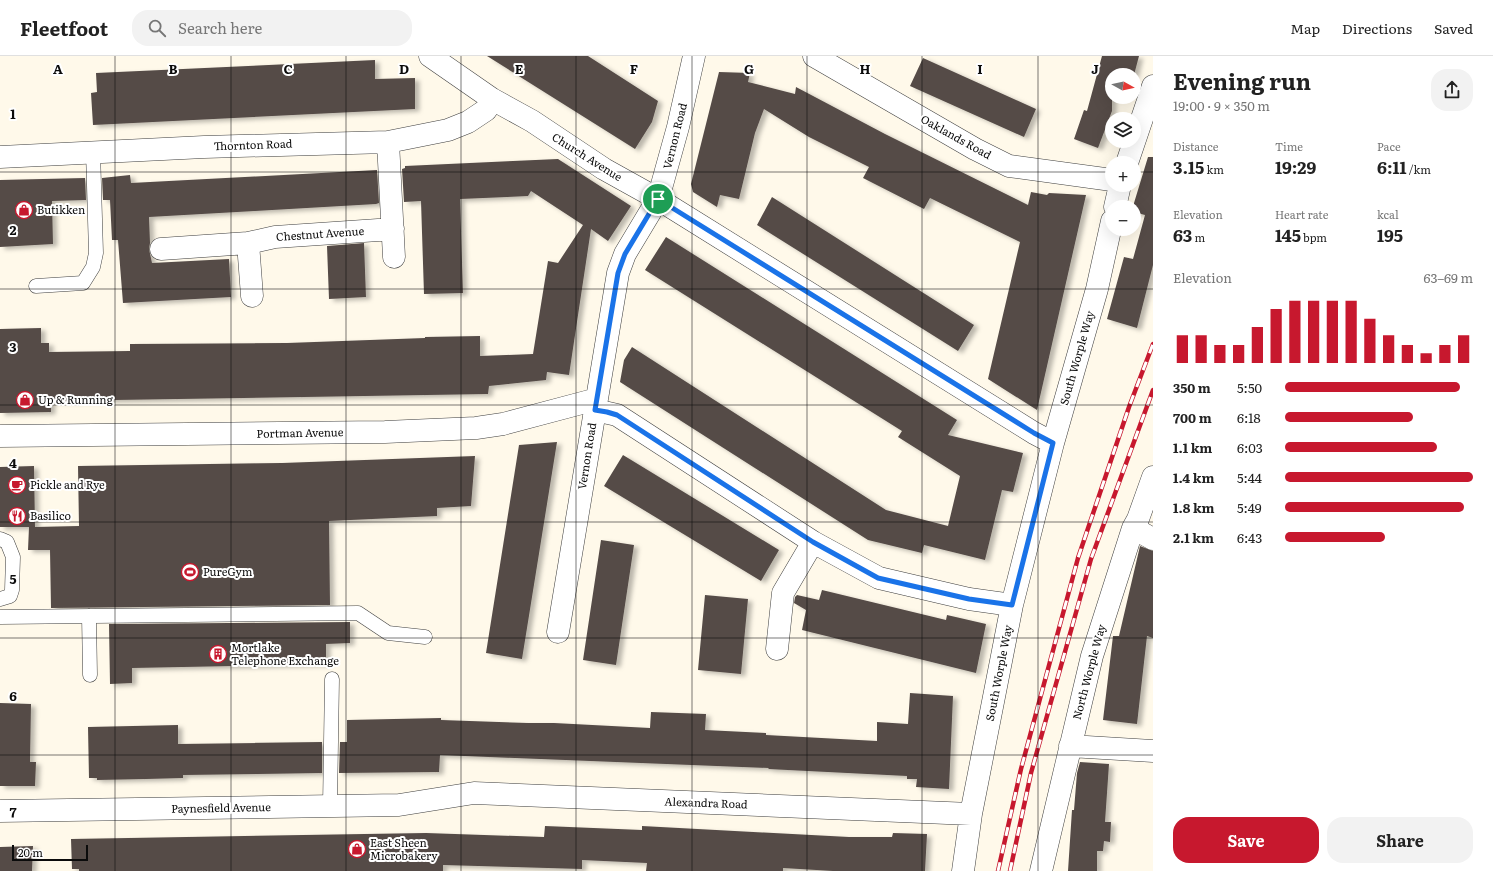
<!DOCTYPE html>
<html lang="en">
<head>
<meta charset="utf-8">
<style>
	body { margin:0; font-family:Literata,serif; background:#f2f2f2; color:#222; height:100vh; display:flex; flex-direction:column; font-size:15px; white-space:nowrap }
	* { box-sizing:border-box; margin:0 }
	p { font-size:13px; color:#767676 }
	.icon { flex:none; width:22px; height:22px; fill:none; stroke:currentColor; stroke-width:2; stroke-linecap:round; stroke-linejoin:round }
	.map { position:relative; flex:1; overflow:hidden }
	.side { display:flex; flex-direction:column; background:#fff; width:340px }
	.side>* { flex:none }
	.needle { width:26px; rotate:98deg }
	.fabs { position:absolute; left:1105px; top:12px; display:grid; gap:8px }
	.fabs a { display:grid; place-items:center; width:36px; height:36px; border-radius:50%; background:#fff; box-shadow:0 4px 16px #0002; font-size:20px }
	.scale { position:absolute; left:12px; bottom:10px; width:76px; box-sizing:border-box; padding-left:4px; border:2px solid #0b0b0b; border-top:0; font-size:11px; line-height:14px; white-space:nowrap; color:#0b0b0b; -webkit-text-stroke:3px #fff; paint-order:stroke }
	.pin { position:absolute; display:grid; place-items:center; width:34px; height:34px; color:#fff; margin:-17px; border:2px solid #fff; border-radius:50%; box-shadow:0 1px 4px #0007 }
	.round { display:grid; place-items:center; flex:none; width:42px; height:42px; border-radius:16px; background:#f2f2f2 }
	.summary { display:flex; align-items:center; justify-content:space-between; height:68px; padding:0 20px }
	h1 { font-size:22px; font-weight:700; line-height:30px }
	.metrics { display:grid; grid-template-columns:repeat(3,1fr); gap:6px; height:68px; padding:4px 20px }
	.metrics div { display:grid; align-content:center }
	.metrics b { font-size:17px; font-weight:700 }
	.metrics small { font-size:11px; font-weight:400 }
	.metrics p { font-size:11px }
	.chart { height:112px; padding:8px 20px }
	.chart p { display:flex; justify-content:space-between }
	.chart svg { width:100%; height:72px; margin-top:4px; stroke:#c7182e; stroke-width:6 }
	.primary-button { display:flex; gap:8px; margin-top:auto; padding:8px 20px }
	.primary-button a { flex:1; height:46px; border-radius:16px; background:#c7182e; color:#fff; font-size:16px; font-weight:700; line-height:46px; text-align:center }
	.primary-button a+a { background:#f2f2f2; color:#222 }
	ul { padding:0 20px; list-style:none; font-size:13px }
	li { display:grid; grid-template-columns:64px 48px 1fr; align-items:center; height:30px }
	li i { height:10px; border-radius:5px; background:#c7182e }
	header { display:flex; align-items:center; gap:24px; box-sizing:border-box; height:56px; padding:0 20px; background:#fff; border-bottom:1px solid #e0e0e0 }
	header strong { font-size:19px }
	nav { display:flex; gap:22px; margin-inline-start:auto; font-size:14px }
	.search { width:280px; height:36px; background:#f2f2f2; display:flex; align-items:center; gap:10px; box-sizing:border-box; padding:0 14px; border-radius:16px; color:#767676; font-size:15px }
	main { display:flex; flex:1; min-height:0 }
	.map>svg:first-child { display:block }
</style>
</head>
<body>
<header>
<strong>Fleetfoot</strong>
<div class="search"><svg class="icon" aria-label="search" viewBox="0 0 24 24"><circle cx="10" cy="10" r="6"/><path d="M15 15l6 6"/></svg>Search here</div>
<nav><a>Map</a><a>Directions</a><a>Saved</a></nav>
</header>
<main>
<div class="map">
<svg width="1153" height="815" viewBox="0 0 1153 815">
	<defs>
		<filter id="shadow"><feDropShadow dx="4.5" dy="2.5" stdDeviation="2" flood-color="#0004"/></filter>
	</defs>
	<rect width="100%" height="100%" fill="#fff9ea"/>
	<path fill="#554b47" filter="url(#shadow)" d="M487,0h101l70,45 -6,21 -17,27z
		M1102,0h37l-5,19h-22v36l-14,37 -24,-9 10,-29 3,1z
		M923,2l113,51 -12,28 -114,-51z
		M375,4v19l40,-1v31l-322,16 -2,-32 6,-1 -1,-19z
		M719,16l31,1 -2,9 47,12 1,-7 89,47 143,71 3,-13 16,3 2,-2 37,2 -49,215 -49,-31 32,-137 -90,-44 -6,11 -61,-31 6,-11 -60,-30 -45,-28 -9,24 -16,66 -19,-4 -3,12 -24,-15 -2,-8z
		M1148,101h5v108l-16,63 -30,-9 17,-62 9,2 12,-44 -11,-3v-9z
		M558,103l73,47 -23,35 -17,-12 -22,146 -22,-3 -1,8 -57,6 -1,8 -437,7v11l-51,1v-84l41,-1v15h8v9l81,-1v-7l157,-1 138,-5v-1l55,-1v20l53,-2 15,-93 10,2 25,-38 -52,-34 -3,5 -68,3 3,94 -39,1 -3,-93 -17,1 -2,-33 3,-1v-2z
		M377,114l2,33 -3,1 -227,13 1,26 -1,6 3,14 77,-4 2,38 -108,6 -5,-63h-6l-2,-40h-7l-1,-22 28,-3 1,8z
		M85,122l1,22 -34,1 1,43 -53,3v-67z
		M772,141l202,128 -16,26 -201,-126z
		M666,181l291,183 -9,15 75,18 -10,39 -11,-2 -17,70 -61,-15 -2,8 -54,-13 -248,-158 4,-22 8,-13 254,163 62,16 12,-50 -62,-39 4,-6 -257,-161z
		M364,187l2,54 -37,2 -2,-53z
		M557,386l-35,217 -36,-6 33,-208z
		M623,399l156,95 -18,31 -157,-95z
		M475,400l-4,50 -34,2v8l-108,5 1,84 -279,3 -1,-58h-22l1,-23h-29v-60l34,-1 1,61 44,-1 -1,-60 204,-3z
		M601,484l33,5 -18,120 -33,-5z
		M1140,490l13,5v87l-6,-2 -10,88 -34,-4 10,-84h6z
		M822,534l124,30 1,-5 39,9 -10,49 -174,-43 4,-20 -12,-7 1,-6 2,-2 22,5z
		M705,539l43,4 -7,75 -43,-4z
		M350,566v21l-24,1v20l-194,4v15l-22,1 -1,-60z
		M910,637l43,3 -4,93 -33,-2 1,-8h-10v-3l-139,-7 1,-1 -329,-13 -1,17 -100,1 1,-31h7v-22l94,-2v2l87,3h26l96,5 1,-16 55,2 -1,16 61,3v2l111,6v-19l31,2z
		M0,647l31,1 -1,58h6l-1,24h-35z
		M178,669v19l144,-2v31l-139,2v3l-37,1 -49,1v-2h-8l-1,-51z
		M1080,706l29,2 -4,58h6l-1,20 -6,-1 -1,10h-6v20h-29l4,-61h2l3,-37z
		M545,770l97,4v-4l207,11h43l1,-4 34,1 -2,37h-92l-50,-3v3h-137l1,-8 -65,-3v9l-139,-4v6h-364v-2h-7l-1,-30 355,-6 118,4z
		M33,790l-1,25h-32v-24z"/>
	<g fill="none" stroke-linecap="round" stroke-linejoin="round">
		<g stroke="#3e3e3e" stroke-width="15">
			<path id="service" d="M36,230l47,-3 10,-16 3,-14 -3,-102
				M0,483l7,3 6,15 -1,33 -2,6 -10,3
				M89,560l1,59
				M0,561l358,-4 30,20 37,4
				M330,750l2,-127"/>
		</g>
		<g stroke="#3e3e3e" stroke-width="23">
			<path id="minor" d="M430,0l62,43 40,22 72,48 54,30 376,234 19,10
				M814,0l161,93 34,17 103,14
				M388,86l6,115
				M0,101l204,-10 184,-5 60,-12 20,-8 18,-12 6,-11
				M1127,107l26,-77
				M1115,151l5,-22
				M248,187l4,53
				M161,193l87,-6 27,-6 118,-8
				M595,354l22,5 196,127 66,36 90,21 43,6
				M0,380l385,-4 91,-4 27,-4 94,-25
				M1133,472l20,11
				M558,576l60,-359 7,-19 33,-55 20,-72 16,-71
				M777,593l6,-56 30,-51
				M1070,690l83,5
				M0,755l399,-6 75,-12 497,21
				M963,815l8,-57 41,-209 41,-162 44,-154 15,-68
				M1041,815l51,-215 41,-128 5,-9 15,-42"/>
		</g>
		<use href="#service" stroke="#fff" stroke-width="14"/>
		<use href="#minor" stroke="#fff" stroke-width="22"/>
		<g stroke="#c7182e" stroke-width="4.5">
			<path id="rail" d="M998,815l23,-102 57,-211 51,-151 24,-63
				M1010,815l21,-98 60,-214 62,-169"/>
		</g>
		<use href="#rail" stroke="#fff" stroke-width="3" stroke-dasharray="9" stroke-linecap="butt"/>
	</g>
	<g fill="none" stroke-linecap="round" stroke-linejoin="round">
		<g stroke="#fff" stroke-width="8">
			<path id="route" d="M658,143l376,234 19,10 -41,162 -43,-6 -91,-21 -65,-36 -196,-127 -10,-3 -12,-2 23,-137 7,-19z"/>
		</g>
		<use href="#route" stroke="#1a73e8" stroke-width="5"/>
	</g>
	<path fill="none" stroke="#0b0b0b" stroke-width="1" stroke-opacity="0.55" d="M115,0v815M231,0v815M346,0v815M461,0v815M576,0v815M692,0v815M807,0v815M922,0v815M1038,0v815M0,116h1112M1134,116h19M0,233h1153M0,349h1153M0,466h1153M0,582h1153M0,699h1153"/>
	<defs>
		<g id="shop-ring" transform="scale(0.9)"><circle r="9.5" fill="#fff" stroke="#c7182e" stroke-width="1.5"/><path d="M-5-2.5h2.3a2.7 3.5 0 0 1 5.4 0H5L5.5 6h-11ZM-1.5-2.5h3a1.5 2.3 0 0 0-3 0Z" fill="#c7182e"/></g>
		<g id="cafe-ring" transform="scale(0.9)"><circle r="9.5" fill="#fff" stroke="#c7182e" stroke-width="1.5"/><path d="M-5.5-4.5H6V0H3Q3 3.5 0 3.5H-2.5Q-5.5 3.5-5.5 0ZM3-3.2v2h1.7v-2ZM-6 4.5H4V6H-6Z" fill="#c7182e"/></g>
		<g id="restaurant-ring" transform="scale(0.9)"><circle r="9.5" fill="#fff" stroke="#c7182e" stroke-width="1.5"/><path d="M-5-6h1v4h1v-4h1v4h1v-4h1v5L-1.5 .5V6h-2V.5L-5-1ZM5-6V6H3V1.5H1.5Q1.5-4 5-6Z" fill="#c7182e"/></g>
		<g id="stadium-ring" transform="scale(0.9)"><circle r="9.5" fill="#fff" stroke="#c7182e" stroke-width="1.5"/><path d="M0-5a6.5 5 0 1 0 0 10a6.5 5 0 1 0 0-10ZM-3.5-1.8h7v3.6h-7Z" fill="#c7182e"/></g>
		<g id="building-ring" transform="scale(0.9)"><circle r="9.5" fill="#fff" stroke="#c7182e" stroke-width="1.5"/><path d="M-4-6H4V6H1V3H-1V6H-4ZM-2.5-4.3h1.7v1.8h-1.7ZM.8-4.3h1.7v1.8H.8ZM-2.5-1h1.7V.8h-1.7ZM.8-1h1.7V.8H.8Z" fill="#c7182e"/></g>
	</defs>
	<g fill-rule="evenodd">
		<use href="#shop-ring" x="24" y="154"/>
		<use href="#shop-ring" x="25" y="344"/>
		<use href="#cafe-ring" x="17" y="429"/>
		<use href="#restaurant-ring" x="17" y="460"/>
		<use href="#stadium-ring" x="190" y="516"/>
		<use href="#building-ring" x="218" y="598"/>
		<use href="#shop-ring" x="357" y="793"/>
	</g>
	<g text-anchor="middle" stroke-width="4" stroke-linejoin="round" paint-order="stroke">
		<g font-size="11" fill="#0b0b0b" stroke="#fff">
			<text transform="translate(675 80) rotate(-76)" y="4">Vernon Road</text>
			<text transform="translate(956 81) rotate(29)" y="4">Oaklands Road</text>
			<text transform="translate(253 89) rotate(-2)" y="4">Thornton Road</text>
			<text transform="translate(587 101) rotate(32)" y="4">Church Avenue</text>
			<text transform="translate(320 178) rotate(-4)" y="4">Chestnut Avenue</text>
			<text transform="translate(1077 302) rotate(-74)" y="4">South Worple Way</text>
			<text transform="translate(300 377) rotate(-1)" y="4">Portman Avenue</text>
			<text transform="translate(587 400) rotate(-81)" y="4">Vernon Road</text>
			<text transform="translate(1089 616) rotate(-75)" y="4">North Worple Way</text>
			<text transform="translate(999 617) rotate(-79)" y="4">South Worple Way</text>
			<text transform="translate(706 747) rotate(2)" y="4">Alexandra Road</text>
			<text transform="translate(221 752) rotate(-1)" y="4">Paynesfield Avenue</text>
		</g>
		<g font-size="11" fill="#0b0b0b" stroke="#fff" text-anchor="start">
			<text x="37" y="158">Butikken</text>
			<text x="38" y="348">Up &amp; Running</text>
			<text x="30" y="433">Pickle and Rye</text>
			<text x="30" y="464">Basilico</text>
			<text x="203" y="520">PureGym</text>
			<text x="231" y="596">Mortlake<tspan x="231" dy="13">Telephone Exchange</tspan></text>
			<text x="370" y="791">East Sheen<tspan x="370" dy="13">Microbakery</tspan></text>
		</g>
	</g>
	<g font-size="13" text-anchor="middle" font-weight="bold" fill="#0b0b0b" stroke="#fff" stroke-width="4" stroke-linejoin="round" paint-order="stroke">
		<text x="58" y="18">A</text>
		<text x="173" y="18">B</text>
		<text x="288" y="18">C</text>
		<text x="404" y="18">D</text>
		<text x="519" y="18">E</text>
		<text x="634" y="18">F</text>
		<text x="749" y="18">G</text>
		<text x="865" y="18">H</text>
		<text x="980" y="18">I</text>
		<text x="1095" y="18">J</text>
		<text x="13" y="63">1</text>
		<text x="13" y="179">2</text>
		<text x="13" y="296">3</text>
		<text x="13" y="412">4</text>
		<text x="13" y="528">5</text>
		<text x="13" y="645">6</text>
		<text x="13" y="761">7</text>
	</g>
</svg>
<div class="fabs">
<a><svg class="needle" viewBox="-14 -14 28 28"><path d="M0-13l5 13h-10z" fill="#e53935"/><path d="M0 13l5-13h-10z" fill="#767676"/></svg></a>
<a><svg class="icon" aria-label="layers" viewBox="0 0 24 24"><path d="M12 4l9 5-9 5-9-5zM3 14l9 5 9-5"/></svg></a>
<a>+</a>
<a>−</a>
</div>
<div class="scale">20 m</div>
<div class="pin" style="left:658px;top:143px;background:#1e9e55"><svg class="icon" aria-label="arrive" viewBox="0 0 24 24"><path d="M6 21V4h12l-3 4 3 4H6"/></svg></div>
</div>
<section class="side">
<div class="summary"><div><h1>Evening run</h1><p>19:00 · 9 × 350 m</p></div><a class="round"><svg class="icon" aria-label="share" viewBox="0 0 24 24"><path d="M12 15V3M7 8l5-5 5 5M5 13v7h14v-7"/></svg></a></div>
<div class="metrics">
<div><p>Distance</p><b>3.15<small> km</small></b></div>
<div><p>Time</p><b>19:29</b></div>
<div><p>Pace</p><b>6:11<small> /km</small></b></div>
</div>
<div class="metrics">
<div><p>Elevation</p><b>63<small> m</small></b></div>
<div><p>Heart rate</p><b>145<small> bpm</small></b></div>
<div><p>kcal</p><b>195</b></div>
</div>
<div class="chart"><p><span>Elevation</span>63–69 m</p>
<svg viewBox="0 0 160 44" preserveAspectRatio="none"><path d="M5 44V27M15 44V27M25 44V33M35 44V33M45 44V22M55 44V11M65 44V6M75 44V6M85 44V6M95 44V6M105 44V17M115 44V27M125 44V33M135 44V38M145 44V33M155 44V27"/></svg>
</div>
<ul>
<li><b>350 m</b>5:50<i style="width:93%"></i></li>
<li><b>700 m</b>6:18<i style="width:68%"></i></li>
<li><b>1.1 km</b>6:03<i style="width:81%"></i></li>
<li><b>1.4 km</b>5:44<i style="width:100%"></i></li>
<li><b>1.8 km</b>5:49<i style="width:95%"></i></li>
<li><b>2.1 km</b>6:43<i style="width:53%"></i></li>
</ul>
<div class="primary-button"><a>Save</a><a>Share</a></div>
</section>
</main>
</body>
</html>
